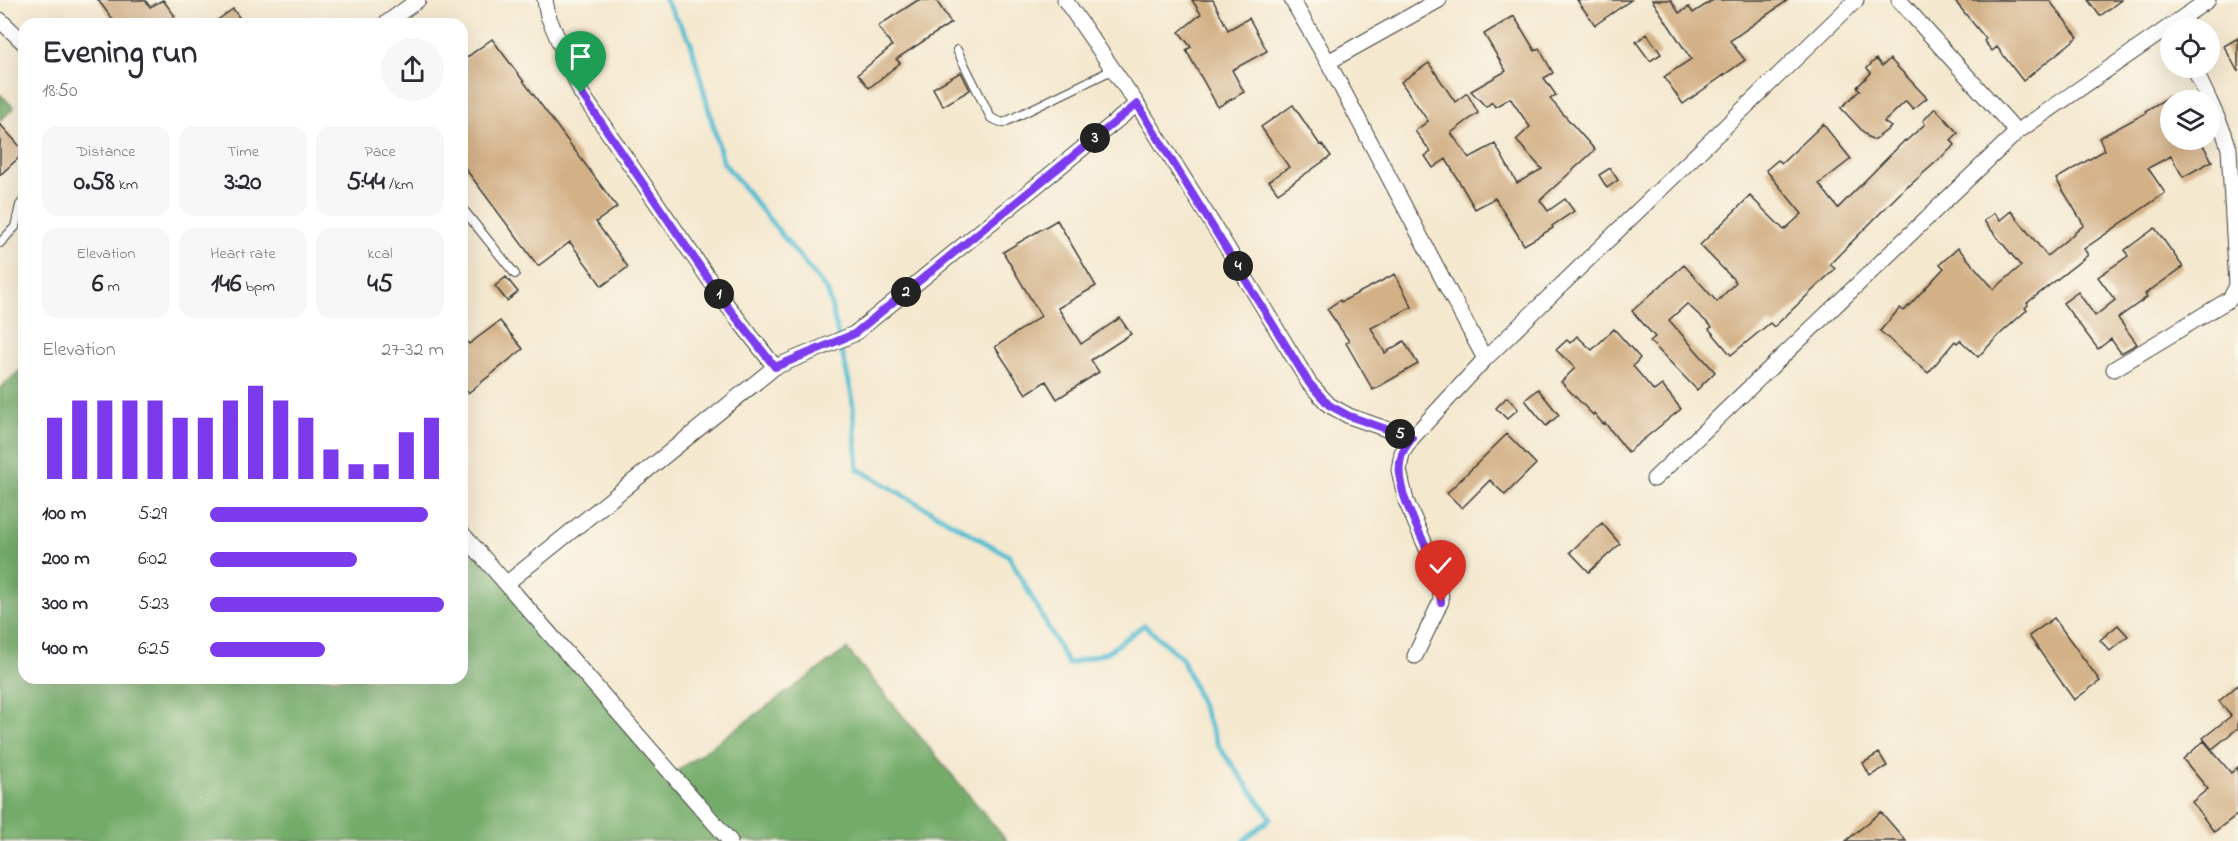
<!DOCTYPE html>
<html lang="en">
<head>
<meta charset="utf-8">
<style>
	body { margin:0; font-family:"Indie Flower",sans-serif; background:#f7f7f7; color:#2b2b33; height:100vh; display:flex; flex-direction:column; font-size:22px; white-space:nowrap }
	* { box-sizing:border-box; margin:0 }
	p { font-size:20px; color:#7c7c81 }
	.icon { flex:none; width:33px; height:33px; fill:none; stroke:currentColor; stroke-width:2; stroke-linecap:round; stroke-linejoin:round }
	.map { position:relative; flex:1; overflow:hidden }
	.side { position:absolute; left:18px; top:18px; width:450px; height:666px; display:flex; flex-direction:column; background:#fff; border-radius:18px; box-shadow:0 6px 24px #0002 }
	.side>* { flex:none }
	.tools { position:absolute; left:2160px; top:18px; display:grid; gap:12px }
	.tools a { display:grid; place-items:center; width:60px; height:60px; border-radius:50%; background:#fff; box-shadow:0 6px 24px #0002; font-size:30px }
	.pin { position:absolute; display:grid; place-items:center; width:51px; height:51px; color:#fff; margin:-62px -26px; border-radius:50% 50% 50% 0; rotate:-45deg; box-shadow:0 0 6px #0007 }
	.pin .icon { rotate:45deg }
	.km { position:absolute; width:30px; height:30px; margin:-15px; border-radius:50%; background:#222; color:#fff; font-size:16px; line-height:30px; text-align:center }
	.round { display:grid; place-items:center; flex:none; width:63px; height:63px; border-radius:32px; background:#f7f7f7 }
	.head { display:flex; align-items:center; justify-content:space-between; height:102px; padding:0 24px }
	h1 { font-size:33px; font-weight:700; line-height:45px }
	.metrics { display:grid; grid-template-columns:repeat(3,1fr); gap:9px; height:102px; padding:6px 24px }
	.metrics div { display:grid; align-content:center; border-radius:15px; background:#f7f7f7; text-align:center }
	.metrics b { font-size:26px; font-weight:700 }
	.metrics small { font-size:16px; font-weight:400 }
	.metrics p { font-size:16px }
	.chart { height:168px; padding:12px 24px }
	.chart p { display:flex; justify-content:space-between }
	.chart svg { width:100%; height:108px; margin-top:6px; stroke:#7c3aed; stroke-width:6 }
	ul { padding:0 24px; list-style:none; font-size:20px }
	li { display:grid; grid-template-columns:96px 72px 1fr; align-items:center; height:45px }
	li i { height:15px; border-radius:8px; background:#7c3aed }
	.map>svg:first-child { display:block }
</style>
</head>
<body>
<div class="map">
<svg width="2238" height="841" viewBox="0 0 2238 841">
	<rect width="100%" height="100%" fill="#fbf7ec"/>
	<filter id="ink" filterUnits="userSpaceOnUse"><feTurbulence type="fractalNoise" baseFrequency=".0167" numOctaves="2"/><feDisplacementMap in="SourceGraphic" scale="12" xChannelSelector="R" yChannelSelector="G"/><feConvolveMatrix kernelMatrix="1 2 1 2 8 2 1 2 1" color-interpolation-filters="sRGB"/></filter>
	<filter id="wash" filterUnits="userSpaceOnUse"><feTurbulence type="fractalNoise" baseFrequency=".008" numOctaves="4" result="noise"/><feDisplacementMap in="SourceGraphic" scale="24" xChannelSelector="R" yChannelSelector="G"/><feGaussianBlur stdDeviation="1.35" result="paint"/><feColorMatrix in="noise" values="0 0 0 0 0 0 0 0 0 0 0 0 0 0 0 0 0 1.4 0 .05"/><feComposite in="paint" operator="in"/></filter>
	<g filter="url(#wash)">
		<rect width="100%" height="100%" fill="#f4e8cf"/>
		<path fill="#73ab69" stroke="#486442" stroke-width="1.5" d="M0,94l14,14 -14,12z
			M24,367v311h438v-150l208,248 177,-127 160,192h-1007v-453z"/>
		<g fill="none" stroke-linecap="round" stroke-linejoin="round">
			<path stroke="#54bdd1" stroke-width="5" d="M665,0l25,40 33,122 105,130 24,103 6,74 151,87 59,108 40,-12 36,-27 38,33 37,89 52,71 -28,23"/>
		</g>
		<g id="blocks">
			<path fill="#d3b187" d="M98,0h47l5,7 13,-7 12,16 -10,8h-49z
				M918,0h18l15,23 -55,36 4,4 -31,25 -11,-14 34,-28 -14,-20z
				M1192,0h21l15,30 21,-12 18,33 -35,19 12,22 -26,15 -32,-57 5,-3 -12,-15 22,-18z
				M1577,0h54l-36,25z
				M1652,0h19l8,13 10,-6 4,6 20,-13h75l-58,41 15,19 -62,44 -19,-27 27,-18z
				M1954,0h95l29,37 -55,44 -26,-34 -5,4 -8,-10 2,-2z
				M2088,0h33l-21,16z
				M233,9l11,15h-32z
				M1514,16l21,35 4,-3 14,25 -9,5 12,17 -6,4 45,51 -55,50 8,11 17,-12 9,12 -22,15 1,2 -29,17 -29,-47 -20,11 -29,-50 -13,9 -8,-12 6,-4 -16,-21 13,-10 -27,-39 28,-19 26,39 12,-9 11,20 -27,20 18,25 26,-14 22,39 25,-14 -26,-29 14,-13 -20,-29 -15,9 -3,-5 -6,5 -15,-16 35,-20 -22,-37z
				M1647,34l14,20 -11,7 -14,-19z
				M2238,38v34l-14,-26z
				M492,39l125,168 -21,15 32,45 -26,19 -32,-44 -32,24 -76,-102v-103z
				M1876,59l6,7 8,-7 37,39 -14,11 -7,-8 -22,21 7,5 -17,13 -6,-3 -27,-29 19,-18 -3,-3 14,-14 -4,-5z
				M961,72l9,18 -27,16 -10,-18z
				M2170,96v44h30l12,21 -29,16 -12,-21 -23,12 17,25 -81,56 4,6 -61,48 1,2 -3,3 2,2 -29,26 -20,21 -18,-17 -3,3 -2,-2 -27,32 -48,-42 20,-23 4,3 40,-43 -4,-4 18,-16 36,41 27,-23 -37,-45 10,-8 6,7 11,-9 36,45 37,-31 -28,-46 49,-29 -6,-12 47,-25 -1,-2z
				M1293,105l27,40 2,-1 9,12 -53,37 -9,-12 20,-14 -28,-40z
				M1935,108l23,25 -7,7 4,5 -46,41 -1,-1 -78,79 5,5 -61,58 -4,-4 -39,32 -22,-26 3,-2 -25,-23 -18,16 46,52 -18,18 -47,-49 5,-4 -23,-26 52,-46 33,37 19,-20 -36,-37 50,-49 34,34 18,-16 -36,-44 12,-10 4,3 41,-39 28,35 -32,25 19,24 67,-68 1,1 19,-17 -2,-3z
				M0,124l24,27v2l-24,22z
				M1610,168l8,12 -11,8 -8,-13z
				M1057,220l39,66 -38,22 23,36 39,-26 11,16 -40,26 8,12 -42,27 -11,-18 -20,13 -31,-47 46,-31 -38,-64z
				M2155,228l28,39 -38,27 2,3 -29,21 19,26 -16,9 -10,-14 -13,10 -35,-46 15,-11 17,24 20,-16 -17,-23 30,-21 -3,-6z
				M1395,274l17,33 -41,21 14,25 19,-12 14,23 -45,26 -27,-47 3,-2 -22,-32 13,-9 1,2z
				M506,277l12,15 -11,9 -12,-15z
				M500,321l23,28 -55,44 -6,-7v-51l7,9z
				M1614,329l26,29 -7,8 21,25 8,-6 19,24 -53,43 -23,-29 -2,1 -9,-11 -1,2 -32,-33 14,-14 -19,-18 11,-10 3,3 7,-7 15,14z
				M1538,389l21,26 -13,11 -21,-26z
				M1507,397l11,12 -11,10 -11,-11z
				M1507,434l29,30 -31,31 -15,-15 -28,28 -15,-15z
				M1602,523l18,21 -31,28 -19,-20z
				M2054,618l46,63 -26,19 -45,-64z
				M2118,625l10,11 -18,15 -10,-11z
				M2238,685v43l-26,21 -9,-11 28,-22 -12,-15z
				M2204,741l27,32 7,-6v47l-24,18 -22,-30 16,-13 -25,-30z
				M1879,753l8,13 -17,10 -7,-13z
				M1881,812l25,29h-60z"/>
		</g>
	</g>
	<g filter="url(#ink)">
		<use href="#blocks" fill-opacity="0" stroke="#3c3b37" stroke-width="1.5"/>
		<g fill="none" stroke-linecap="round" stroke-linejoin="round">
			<g stroke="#3c3b37" stroke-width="10">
				<path id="lane" d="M957,50l34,68 12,5 109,-53
					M462,208l53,66
					M0,243l15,-16 5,-22 4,-5"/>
			</g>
			<g stroke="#3c3b37" stroke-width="17">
				<path id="street" d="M545,0l3,16 33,77 146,212 48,62 79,-33 283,-230
					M1065,0l72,104 85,135 87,144 20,22 20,11 63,22
					M1292,0l36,62 157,297
					M1899,0l118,132
					M0,20l24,23
					M385,24l33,-24
					M1328,62l111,-62
					M2194,68l15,32
					M2114,369l116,-70 7,-13 -8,-137 -5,-16 -14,-31
					M1654,479l363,-347 191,-132
					M462,533l268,308
					M507,583l268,-216
					M1415,656l26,-55 -1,-15 -5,-19 -29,-66 -7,-31 3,-17 10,-15 73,-79 371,-359"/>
			</g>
			<use href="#lane" stroke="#fff" stroke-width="8"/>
			<use href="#street" stroke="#fff" stroke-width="15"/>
		</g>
	</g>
	<g fill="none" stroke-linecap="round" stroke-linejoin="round" filter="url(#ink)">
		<g stroke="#fff" stroke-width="12">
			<path id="route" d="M581,93l146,213 48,61 79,-33 283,-230 172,279 20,22 20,11 63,22c-3,5 -8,10 -10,16 -12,35 23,83 33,115 4,11 5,21 6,33"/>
		</g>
		<use href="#route" stroke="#7c3aed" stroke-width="8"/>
	</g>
</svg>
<div class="tools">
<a><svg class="icon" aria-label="locate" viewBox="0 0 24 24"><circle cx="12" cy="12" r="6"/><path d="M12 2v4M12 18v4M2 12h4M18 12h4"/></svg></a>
<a><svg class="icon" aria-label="layers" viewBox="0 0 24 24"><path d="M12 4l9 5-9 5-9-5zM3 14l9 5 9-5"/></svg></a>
</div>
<div class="pin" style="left:581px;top:93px;background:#1e9e55"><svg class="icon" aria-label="arrive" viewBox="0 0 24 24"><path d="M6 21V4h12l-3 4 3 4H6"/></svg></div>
<div class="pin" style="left:1441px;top:602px;background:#d93025"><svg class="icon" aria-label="check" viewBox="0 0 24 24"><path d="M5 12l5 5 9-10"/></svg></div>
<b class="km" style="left:719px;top:294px">1</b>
<b class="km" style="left:906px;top:292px">2</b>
<b class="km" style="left:1095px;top:138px">3</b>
<b class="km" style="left:1238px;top:266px">4</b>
<b class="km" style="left:1400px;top:434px">5</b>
<section class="side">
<div class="head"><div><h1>Evening run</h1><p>18:50</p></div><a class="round"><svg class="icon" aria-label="share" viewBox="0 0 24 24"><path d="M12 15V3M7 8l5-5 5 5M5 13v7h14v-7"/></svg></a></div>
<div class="metrics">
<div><p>Distance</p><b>0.58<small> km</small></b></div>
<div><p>Time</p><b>3:20</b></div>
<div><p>Pace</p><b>5:44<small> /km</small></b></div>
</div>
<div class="metrics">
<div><p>Elevation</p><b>6<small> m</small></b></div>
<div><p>Heart rate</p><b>146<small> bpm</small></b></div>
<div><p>kcal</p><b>45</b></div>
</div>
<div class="chart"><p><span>Elevation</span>27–32 m</p>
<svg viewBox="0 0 160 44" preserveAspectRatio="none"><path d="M5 44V19M15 44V12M25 44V12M35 44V12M45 44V12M55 44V19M65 44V19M75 44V12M85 44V6M95 44V12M105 44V19M115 44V32M125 44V38M135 44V38M145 44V25M155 44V19"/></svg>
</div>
<ul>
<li><b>100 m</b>5:29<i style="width:93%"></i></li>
<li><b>200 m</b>6:02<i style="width:63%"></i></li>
<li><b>300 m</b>5:23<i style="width:100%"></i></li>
<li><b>400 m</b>6:25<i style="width:49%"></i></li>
</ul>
</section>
</div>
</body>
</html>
